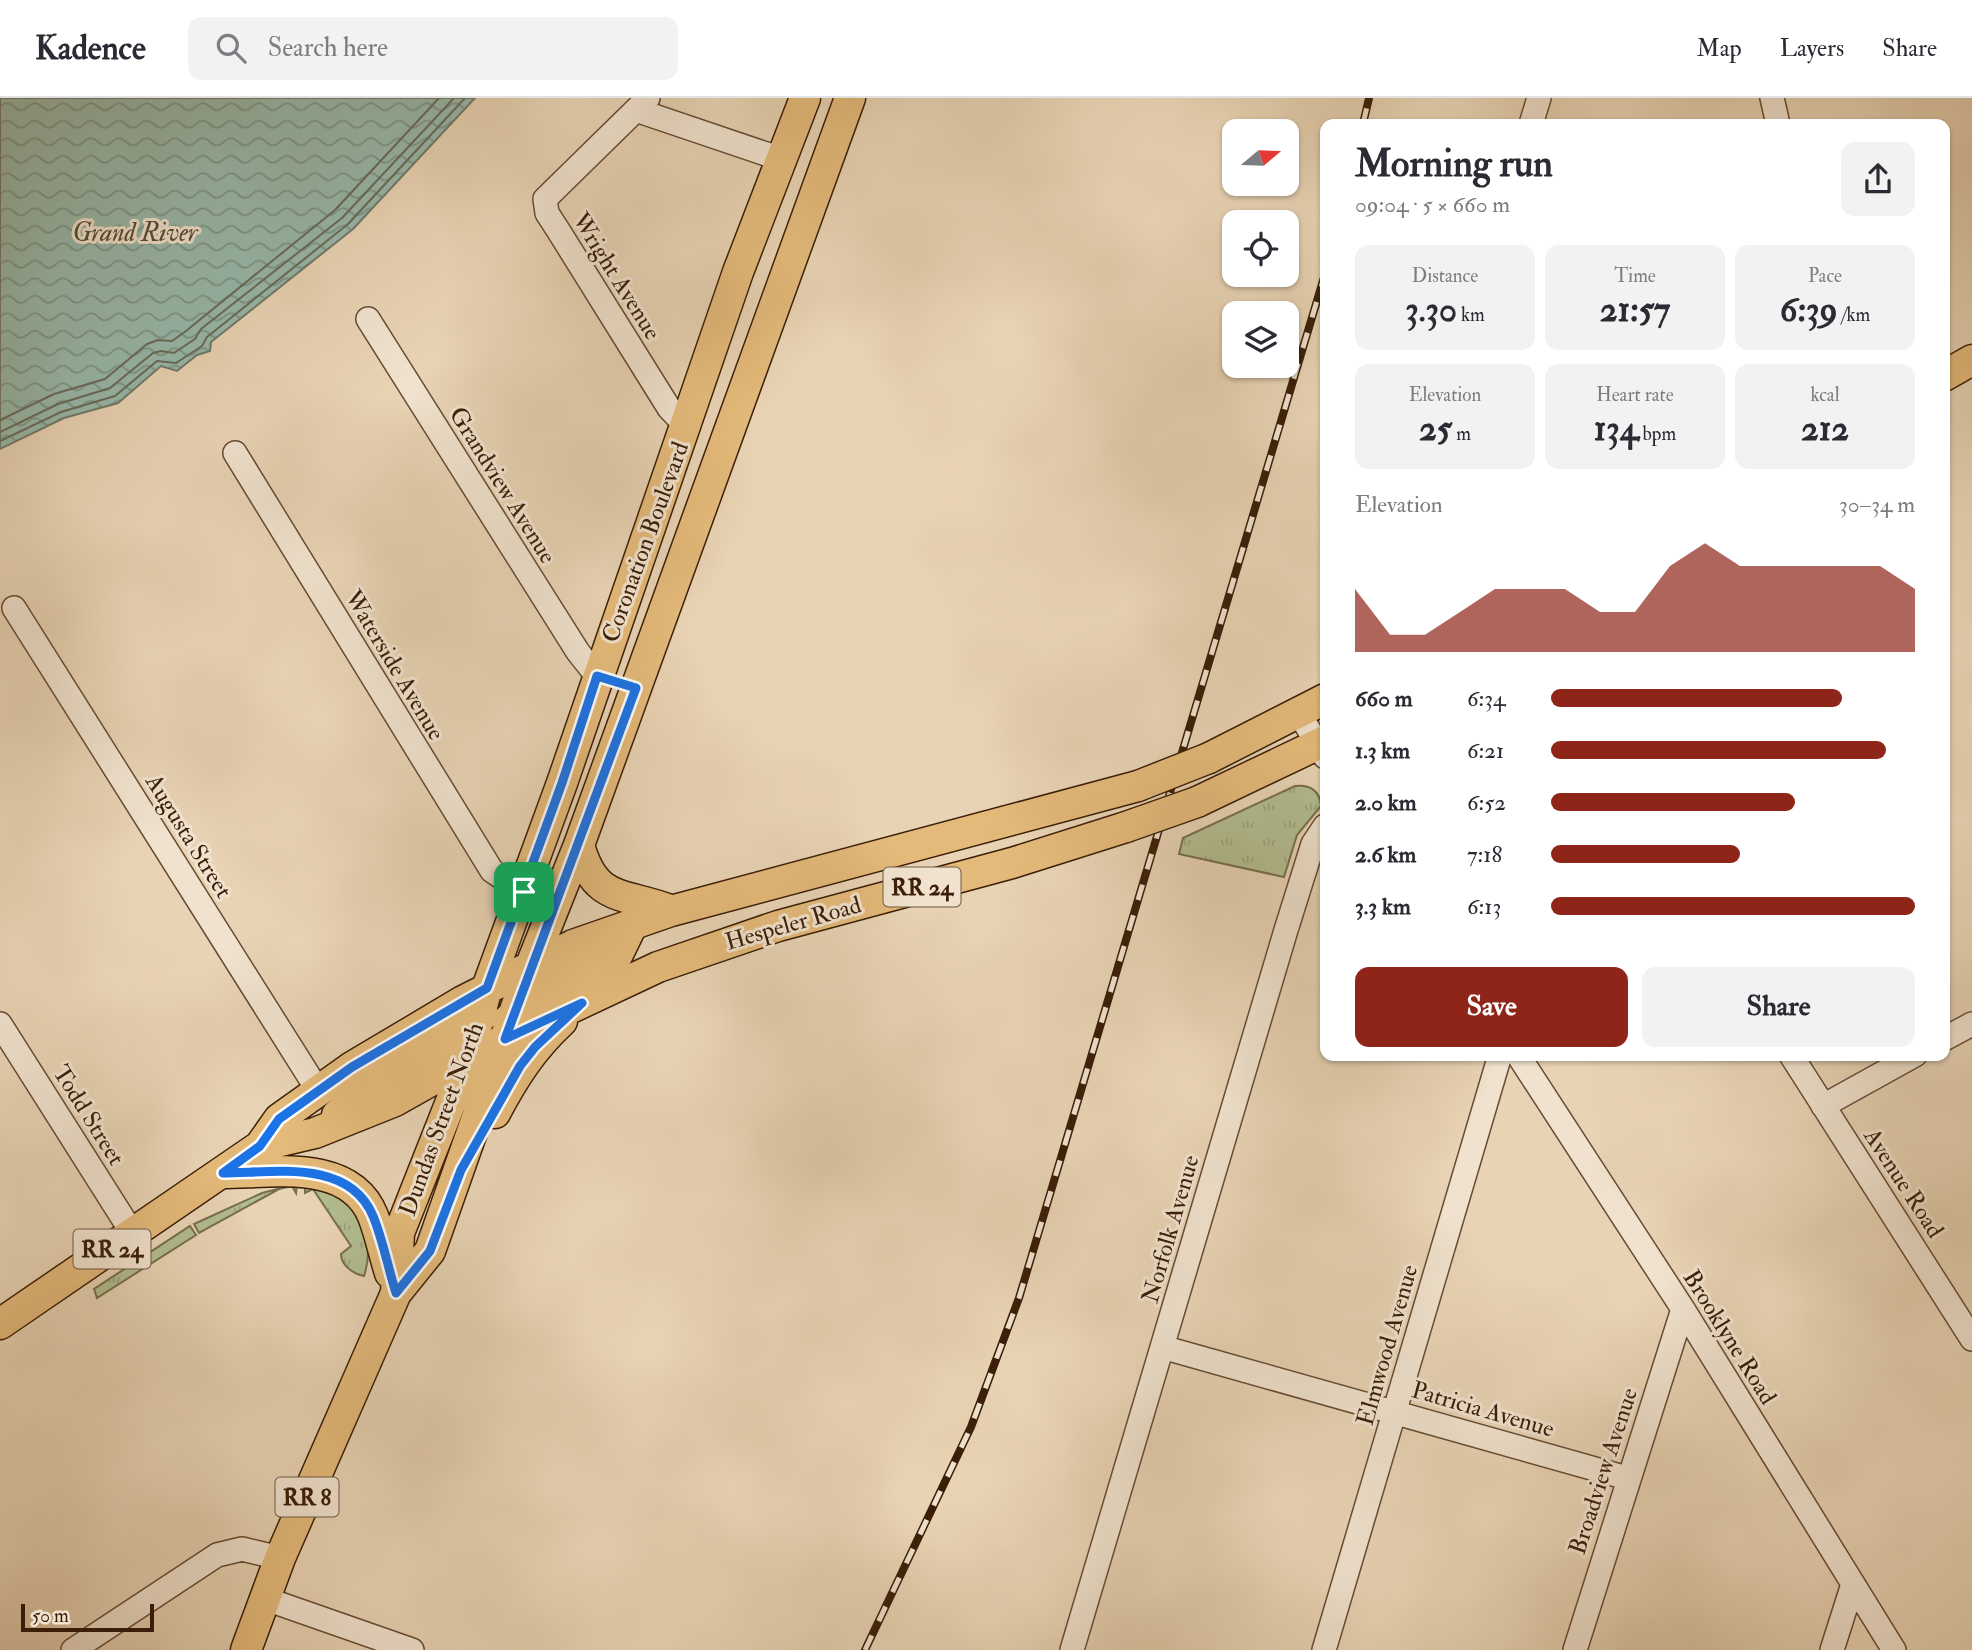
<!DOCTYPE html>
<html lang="en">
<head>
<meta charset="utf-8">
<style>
	body { margin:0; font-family:"IM FELL Double Pica",serif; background:#f2f2f3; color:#2b2b33; height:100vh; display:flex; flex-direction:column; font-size:26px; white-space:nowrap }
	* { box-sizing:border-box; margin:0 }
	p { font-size:23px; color:#7c7c81 }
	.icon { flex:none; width:38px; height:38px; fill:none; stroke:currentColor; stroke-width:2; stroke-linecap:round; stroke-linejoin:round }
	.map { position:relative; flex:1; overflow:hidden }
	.sheet { position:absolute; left:1320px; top:21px; width:630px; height:942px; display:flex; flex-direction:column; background:#fff; border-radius:14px; box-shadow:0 2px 5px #0004 }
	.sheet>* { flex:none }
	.needle { width:46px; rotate:71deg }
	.controls { position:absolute; left:1222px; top:21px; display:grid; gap:14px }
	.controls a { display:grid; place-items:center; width:77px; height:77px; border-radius:14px; background:#fff; box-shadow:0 2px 5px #0004; font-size:35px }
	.scale { position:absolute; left:21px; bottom:18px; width:133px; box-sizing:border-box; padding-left:7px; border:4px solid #3a1e07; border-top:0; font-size:19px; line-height:24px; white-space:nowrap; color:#3a1e07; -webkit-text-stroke:5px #f0e2ce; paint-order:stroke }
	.pin { position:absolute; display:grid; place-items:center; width:60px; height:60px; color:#fff; margin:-30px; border-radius:14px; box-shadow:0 4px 10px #0006 }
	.round { display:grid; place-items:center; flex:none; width:74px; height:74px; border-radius:14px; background:#f2f2f3 }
	.head { display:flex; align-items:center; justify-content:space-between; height:119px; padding:0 35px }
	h1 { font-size:38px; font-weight:700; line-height:52px }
	.metrics { display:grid; grid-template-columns:repeat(3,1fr); gap:10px; height:119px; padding:7px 35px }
	.metrics div { display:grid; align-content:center; border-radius:14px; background:#f2f2f3; text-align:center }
	.metrics b { font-size:35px; font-weight:700 }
	.metrics small { font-size:19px; font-weight:400 }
	.metrics p { font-size:19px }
	.chart { height:196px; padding:14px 35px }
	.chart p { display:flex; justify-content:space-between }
	.chart svg { width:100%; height:126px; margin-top:7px; fill:#8f2418; opacity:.7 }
	.action { display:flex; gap:14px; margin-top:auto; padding:14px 35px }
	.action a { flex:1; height:80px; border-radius:14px; background:#8f2418; color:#fff; font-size:28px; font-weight:700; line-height:80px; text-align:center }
	.action a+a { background:#f2f2f3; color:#2b2b33 }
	ul { padding:0 35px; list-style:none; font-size:23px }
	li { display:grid; grid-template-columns:112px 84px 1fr; align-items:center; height:52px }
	li i { height:18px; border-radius:9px; background:#8f2418 }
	header { display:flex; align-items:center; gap:42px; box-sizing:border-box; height:98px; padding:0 35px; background:#fff; border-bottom:2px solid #e1e1e2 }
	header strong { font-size:33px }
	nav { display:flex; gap:38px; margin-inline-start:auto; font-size:24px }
	.search { width:490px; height:63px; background:#f2f2f3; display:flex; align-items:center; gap:18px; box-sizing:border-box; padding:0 24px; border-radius:14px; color:#7c7c81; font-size:26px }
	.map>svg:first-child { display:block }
</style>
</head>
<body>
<header>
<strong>Kadence</strong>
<div class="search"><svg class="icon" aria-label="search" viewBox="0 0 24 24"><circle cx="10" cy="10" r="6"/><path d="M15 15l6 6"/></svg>Search here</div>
<nav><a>Map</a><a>Layers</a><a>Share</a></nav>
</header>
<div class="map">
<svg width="1972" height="1552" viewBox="0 0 1972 1552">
	<defs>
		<pattern id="grass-tufts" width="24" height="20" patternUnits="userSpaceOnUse" patternTransform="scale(1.75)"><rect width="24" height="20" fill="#b2bd90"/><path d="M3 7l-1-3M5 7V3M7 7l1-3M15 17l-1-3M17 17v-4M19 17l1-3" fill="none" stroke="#9aa27b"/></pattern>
		<pattern id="water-waves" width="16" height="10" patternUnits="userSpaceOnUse" patternTransform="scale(1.75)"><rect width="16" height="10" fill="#97b8aa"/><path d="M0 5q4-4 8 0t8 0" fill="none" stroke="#7c9588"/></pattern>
	</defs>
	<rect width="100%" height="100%" fill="#e8d3b4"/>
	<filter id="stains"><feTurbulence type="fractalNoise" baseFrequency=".00286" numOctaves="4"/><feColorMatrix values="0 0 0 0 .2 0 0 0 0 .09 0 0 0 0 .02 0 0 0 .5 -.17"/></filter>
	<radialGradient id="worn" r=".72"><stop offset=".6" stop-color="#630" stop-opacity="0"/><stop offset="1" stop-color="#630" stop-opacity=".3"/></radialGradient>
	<path fill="url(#grass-tufts)" stroke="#766e4c" stroke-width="2" d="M1295,688c15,-2 25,5 26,20l-24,29 -13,42 -105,-23 4,-16z
		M297,1086l-1,9 -4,-7 -13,3 -80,44 -5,-9 68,-31z
		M305,1086c12,4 27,7 36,13 26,17 32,52 23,79 -11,-2 -23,-11 -23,-22l10,-8 -38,-57 -8,4z
		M190,1128l6,9 -99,63 -3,-9z"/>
	<path fill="url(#water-waves)" stroke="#727a69" stroke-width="2" d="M0,0h475l-122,131 -142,113 -1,9 -13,4 -20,16 -16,-5 -43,37 -54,15 -64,31z"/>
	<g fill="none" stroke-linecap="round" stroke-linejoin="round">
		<path stroke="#686b58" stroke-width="2" d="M0,322l54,-26 51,-15 42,-35 11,-4 14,1 14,-10 149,-121 104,-112
			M0,334l58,-28 52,-16 43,-35 8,-2 13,2 21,-14 6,-10 141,-111 112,-120
			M0,343l61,-29 54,-16 42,-35 19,2 26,-17 5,-9 141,-113 117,-126"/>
		<g stroke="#664b32" stroke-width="26">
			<path id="minor" d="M648,0l-103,101 2,14 11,17 111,178 17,18
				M1772,0l6,26
				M636,12l133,45 16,-1
				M1531,26l8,-26
				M368,221l210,333 19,24
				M235,355l257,418 32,21
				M14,510l305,484
				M1299,615l26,44
				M0,926l133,210
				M1944,941l28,-15
				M1518,957l165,254 211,341
				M1791,957l181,284
				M1823,1008l92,-51
				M1162,1249l465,131
				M266,1501l146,51
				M73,1552l144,-95 25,-6 38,9
				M1072,1552l214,-720 27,-86 12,-18
				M1324,1552l176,-595
				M1575,1552l108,-341
				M1832,1552l21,-66"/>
		</g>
		<g stroke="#3a1e07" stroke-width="33">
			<path id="major" d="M1944,278l28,-16
				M1209,660l116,-59
				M1197,704l128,-61
				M579,747c16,58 44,47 91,65
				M509,921l44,-31 64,-32 16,-33
				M495,1015c19,-36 37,-64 67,-92
				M337,1017l35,-28 84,-50 27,-22
				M260,1048l19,-27 73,-52 111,-66 110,-56 98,-34 467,-125
				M223,1075c49,0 127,-15 150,43 7,18 11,38 17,57
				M396,1195l3,-60 68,-172 20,-73 75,-205 176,-511 67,-174
				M0,1226l260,-178 55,-13 80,-32 110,-62 153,-72 120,-41 234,-63 114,-36
				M246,1552l34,-92 116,-265 34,-42 101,-286 48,-120 271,-747"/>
		</g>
		<use href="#minor" stroke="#f0e2ce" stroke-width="23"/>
		<use href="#major" stroke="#e4ba7a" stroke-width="30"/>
		<g stroke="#3a1e07" stroke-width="8">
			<path id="rail" d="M1363,26l6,-26
				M865,1552l106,-223 48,-129 306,-1024"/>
		</g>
		<use href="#rail" stroke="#f0e2ce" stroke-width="5" stroke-dasharray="16" stroke-linecap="butt"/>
		<g stroke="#3a1e07" stroke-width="33" stroke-linecap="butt">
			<path id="major-bridge" d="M1138,688l71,-28
				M1126,729l71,-25"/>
		</g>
		<use href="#major-bridge" stroke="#e4ba7a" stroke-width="30"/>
	</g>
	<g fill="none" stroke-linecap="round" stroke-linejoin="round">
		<g stroke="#fff" stroke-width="14">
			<path id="route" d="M597,578l39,12 -131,351 77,-36 -47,44 -15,19 -59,104 -31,81 -34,42c-8,-25 -13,-53 -23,-77 -24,-58 -101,-43 -150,-43l37,-27 19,-27 73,-52 135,-79 75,-205z"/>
		</g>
		<use href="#route" stroke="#1a73e8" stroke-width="9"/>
	</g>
	<g text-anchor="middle" stroke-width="6" stroke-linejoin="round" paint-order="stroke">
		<g fill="#f0e2ce" stroke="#715943" stroke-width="2">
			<rect x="883.5" y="769.5" width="77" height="39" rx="5"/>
			<rect x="73.5" y="1131.5" width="77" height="39" rx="5"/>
			<rect x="275.5" y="1379.5" width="63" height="39" rx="5"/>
		</g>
		<g font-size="23" font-weight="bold" fill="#3a1e07">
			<text x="922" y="797">RR 24</text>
			<text x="112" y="1159">RR 24</text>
			<text x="307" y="1407">RR 8</text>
		</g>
		<g font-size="24" fill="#3a1e07" stroke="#f0e2ce">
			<text transform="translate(617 178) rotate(58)" y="8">Wright Avenue</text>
			<text transform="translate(503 387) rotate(58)" y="8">Grandview Avenue</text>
			<text transform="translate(645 444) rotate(-70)" y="8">Coronation Boulevard</text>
			<text transform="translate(395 567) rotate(59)" y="8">Waterside Avenue</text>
			<text transform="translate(189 738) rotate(58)" y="8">Augusta Street</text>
			<text transform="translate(793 825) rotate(-16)" y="8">Hespeler Road</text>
			<text transform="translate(89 1017) rotate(58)" y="8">Todd Street</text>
			<text transform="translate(441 1021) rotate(-70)" y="8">Dundas Street North</text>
			<text transform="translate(1904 1085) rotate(57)" y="8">Avenue Road</text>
			<text transform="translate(1170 1131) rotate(-74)" y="8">Norfolk Avenue</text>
			<text transform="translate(1730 1239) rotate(58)" y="8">Brooklyne Road</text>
			<text transform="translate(1387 1247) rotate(-74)" y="8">Elmwood Avenue</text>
			<text transform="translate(1483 1311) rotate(16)" y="8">Patricia Avenue</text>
			<text transform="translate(1603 1373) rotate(-72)" y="8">Broadview Avenue</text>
		</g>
		<g font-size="26" font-style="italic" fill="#564c38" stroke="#f0e2ce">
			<text x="135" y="143">Grand River</text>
		</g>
	</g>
	<rect width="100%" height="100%" filter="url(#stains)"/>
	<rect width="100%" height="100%" fill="url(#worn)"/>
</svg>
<div class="controls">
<a><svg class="needle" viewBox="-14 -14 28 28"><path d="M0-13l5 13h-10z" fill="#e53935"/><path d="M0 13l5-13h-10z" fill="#7c7c81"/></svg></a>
<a><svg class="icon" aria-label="locate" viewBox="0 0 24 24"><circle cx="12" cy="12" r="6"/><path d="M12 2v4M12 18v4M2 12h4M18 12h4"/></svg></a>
<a><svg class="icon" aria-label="layers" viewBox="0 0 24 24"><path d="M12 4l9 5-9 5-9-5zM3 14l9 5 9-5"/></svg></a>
</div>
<div class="scale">50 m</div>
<div class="pin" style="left:524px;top:794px;background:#1e9e55"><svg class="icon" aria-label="arrive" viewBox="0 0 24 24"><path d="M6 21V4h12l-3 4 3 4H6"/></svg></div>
<section class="sheet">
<div class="head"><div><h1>Morning run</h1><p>09:04 · 5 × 660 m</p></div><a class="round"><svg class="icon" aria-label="share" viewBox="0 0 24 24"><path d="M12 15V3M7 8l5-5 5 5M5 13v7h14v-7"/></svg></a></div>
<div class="metrics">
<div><p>Distance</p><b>3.30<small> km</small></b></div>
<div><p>Time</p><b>21:57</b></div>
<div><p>Pace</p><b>6:39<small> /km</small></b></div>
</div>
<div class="metrics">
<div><p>Elevation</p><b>25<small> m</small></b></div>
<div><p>Heart rate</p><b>134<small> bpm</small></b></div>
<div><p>kcal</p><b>212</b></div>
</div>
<div class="chart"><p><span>Elevation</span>30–34 m</p>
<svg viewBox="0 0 160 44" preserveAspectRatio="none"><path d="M0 44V22L10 38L20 38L30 30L40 22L50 22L60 22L70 30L80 30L90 14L100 6L110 14L120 14L130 14L140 14L150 14L160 22V44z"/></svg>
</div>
<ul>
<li><b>660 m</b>6:34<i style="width:80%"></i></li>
<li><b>1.3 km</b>6:21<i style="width:92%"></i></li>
<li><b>2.0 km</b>6:52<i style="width:67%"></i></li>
<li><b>2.6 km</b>7:18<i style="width:52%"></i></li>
<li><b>3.3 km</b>6:13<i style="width:100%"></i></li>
</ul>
<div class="action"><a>Save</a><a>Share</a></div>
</section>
</div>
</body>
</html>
